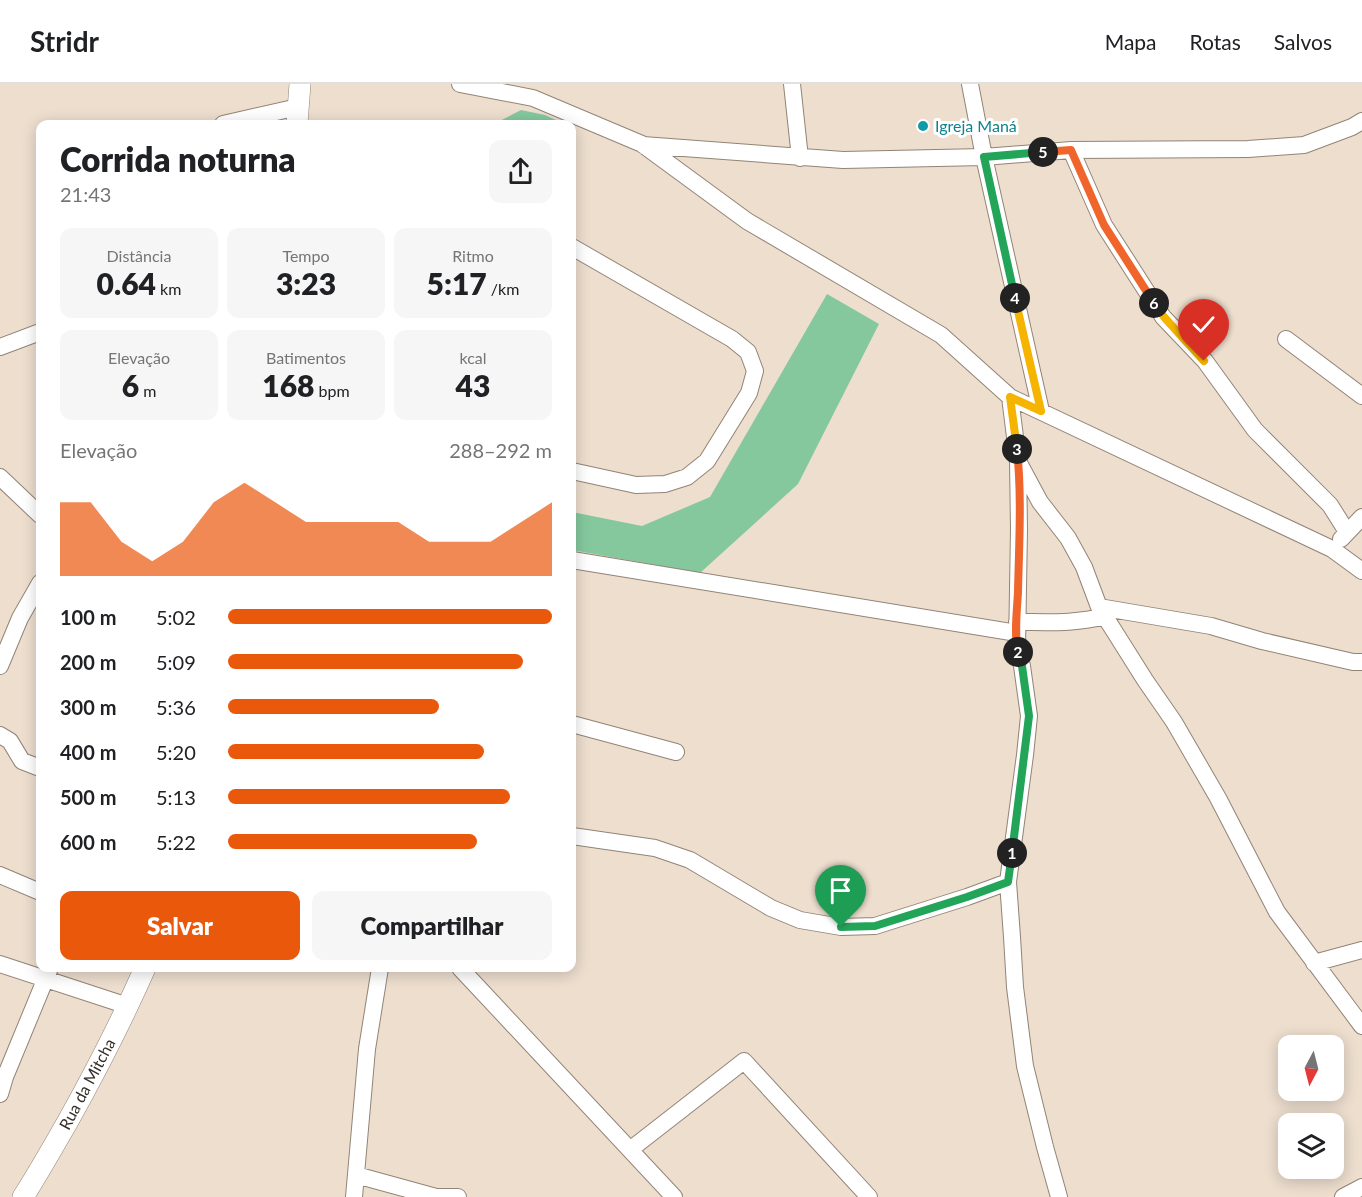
<!DOCTYPE html>
<html lang="pt">
<head>
<meta charset="utf-8">
<style>
	body { margin:0; font-family:Lato,sans-serif; background:#f6f6f6; color:#202124; height:100vh; display:flex; flex-direction:column; font-size:22px; white-space:nowrap }
	* { box-sizing:border-box; margin:0 }
	p { font-size:20px; color:#757577 }
	.icon { flex:none; width:33px; height:33px; fill:none; stroke:currentColor; stroke-width:2; stroke-linecap:round; stroke-linejoin:round }
	.map { position:relative; flex:1; overflow:hidden }
	.sheet { position:absolute; left:36px; top:36px; width:540px; height:852px; display:flex; flex-direction:column; background:#fff; border-radius:12px; box-shadow:0 3px 15px #0003 }
	.sheet>* { flex:none }
	.needle { width:39px; rotate:187deg }
	.buttons { position:absolute; left:1278px; top:951px; display:grid; gap:12px }
	.buttons a { display:grid; place-items:center; width:66px; height:66px; border-radius:12px; background:#fff; box-shadow:0 3px 15px #0003; font-size:30px }
	.pin { position:absolute; display:grid; place-items:center; width:51px; height:51px; color:#fff; margin:-62px -26px; border-radius:50% 50% 50% 0; rotate:-45deg; box-shadow:0 0 6px #0007 }
	.pin .icon { rotate:45deg }
	.km { position:absolute; width:30px; height:30px; margin:-15px; border-radius:50%; background:#222; color:#fff; font-size:16px; line-height:30px; text-align:center }
	.round { display:grid; place-items:center; flex:none; width:63px; height:63px; border-radius:12px; background:#f6f6f6 }
	.head { display:flex; align-items:center; justify-content:space-between; height:102px; padding:0 24px }
	h1 { font-size:33px; font-weight:800; line-height:45px }
	.stats { display:grid; grid-template-columns:repeat(3,1fr); gap:9px; height:102px; padding:6px 24px }
	.stats div { display:grid; align-content:center; border-radius:12px; background:#f6f6f6; text-align:center }
	.stats b { font-size:30px; font-weight:800 }
	.stats small { font-size:16px; font-weight:400 }
	.stats p { font-size:16px }
	.chart { height:168px; padding:12px 24px }
	.chart p { display:flex; justify-content:space-between }
	.chart svg { width:100%; height:108px; margin-top:6px; fill:#ea580c; opacity:.7 }
	.primary-button { display:flex; gap:12px; margin-top:auto; padding:12px 24px }
	.primary-button a { flex:1; height:69px; border-radius:12px; background:#ea580c; color:#fff; font-size:24px; font-weight:800; line-height:69px; text-align:center }
	.primary-button a+a { background:#f6f6f6; color:#202124 }
	ul { padding:0 24px; list-style:none; font-size:20px }
	li { display:grid; grid-template-columns:96px 72px 1fr; align-items:center; height:45px }
	li i { height:15px; border-radius:8px; background:#ea580c }
	header { display:flex; align-items:center; gap:36px; box-sizing:border-box; height:84px; padding:0 30px; background:#fff; border-bottom:2px solid #e0e0e0 }
	header strong { font-size:28px }
	nav { display:flex; gap:33px; margin-inline-start:auto; font-size:21px }
	.map>svg:first-child { display:block }
</style>
</head>
<body>
<header>
<strong>Stridr</strong>
<nav><a>Mapa</a><a>Rotas</a><a>Salvos</a></nav>
</header>
<div class="map">
<svg width="1362" height="1113" viewBox="0 0 1362 1113">
	<rect width="100%" height="100%" fill="#eddece"/>
	<path fill="#85c89e" d="M521,26l24,5 20,9h-71z
		M827,210l52,30 -81,160 -98,89 -128,-23v-38l70,14 68,-29z"/>
	<g fill="none" stroke-linecap="round" stroke-linejoin="round">
		<g stroke="#928476" stroke-width="18">
			<path id="minor" d="M460,0l73,14 109,46 105,77 194,114 69,62 322,152 30,22
				M792,0l8,74
				M970,0l14,73 57,254
				M223,40l75,-17
				M643,61l200,15 141,-3 87,-7 177,-1 56,-4 48,-18 10,-6
				M1071,66l33,75 59,92 42,44 50,69 75,75 17,27
				M572,163l160,92 16,13 7,19 -6,22 -42,68 -20,16 -22,7 -29,1 -64,-14
				M1286,255l76,57
				M0,263l40,-15
				M1010,313l8,64 22,41 28,36 16,29 15,40 46,73 29,42 44,76 59,114 85,114
				M1018,377l1,68 -2,119 5,18 7,50 -4,39 -17,127 4,55 3,50 10,79 20,81 14,50
				M0,393l40,38
				M1341,455l21,-22
				M572,476l445,73
				M1099,523l112,19 51,15 91,21h9
				M1017,538c31,0 58,2 88,-6
				M0,582l20,-48 20,-35
				M572,640l104,28
				M0,651l10,6 12,20 18,7
				M572,752l83,12 35,12 81,48 29,12 41,7 34,-1 92,-29 41,-15
				M0,791l40,17
				M1314,879l48,-13
				M0,880l128,42
				M460,884l214,229
				M0,1010l5,-17 45,-109
				M631,1065l113,-88 125,136
				M356,1091l80,22h22
				M354,1113l13,-148 13,-81
				M1343,1113l19,-10"/>
		</g>
		<g stroke="#928476" stroke-width="22">
			<path id="major" d="M297,40l3,-40
				M23,1113c16,-25 30,-50 45,-76 28,-50 54,-101 77,-153"/>
		</g>
		<use href="#minor" stroke="#fff" stroke-width="16"/>
		<use href="#major" stroke="#fff" stroke-width="21"/>
	</g>
	<g fill="none" stroke-linecap="round" stroke-linejoin="round">
		<g stroke="#fff" stroke-width="12">
			<path id="split-1" d="M841,843l34,-1 92,-29 41,-15 4,-29"/>
		</g>
		<g stroke="#fff" stroke-width="12">
			<path id="split-2" d="M1012,769l17,-137 -7,-50 -4,-14"/>
		</g>
		<g stroke="#fff" stroke-width="12">
			<path id="split-3" d="M1017,365c5,47 2,96 1,143 -1,19 -4,41 0,60"/>
		</g>
		<g stroke="#fff" stroke-width="12">
			<path id="split-4" d="M1015,214l26,113 -31,-14 7,52"/>
		</g>
		<g stroke="#fff" stroke-width="12">
			<path id="split-5" d="M1015,214l-31,-141 59,-5"/>
		</g>
		<g stroke="#fff" stroke-width="12">
			<path id="split-6" d="M1043,68l28,-2 33,75 50,78"/>
		</g>
		<g stroke="#fff" stroke-width="12">
			<path id="split-7" d="M1154,219l10,14 40,44"/>
		</g>
		<use href="#split-1" stroke="#22a559" stroke-width="8"/>
		<use href="#split-2" stroke="#22a559" stroke-width="8"/>
		<use href="#split-3" stroke="#f0652b" stroke-width="8"/>
		<use href="#split-4" stroke="#f5b400" stroke-width="8"/>
		<use href="#split-5" stroke="#22a559" stroke-width="8"/>
		<use href="#split-6" stroke="#f0652b" stroke-width="8"/>
		<use href="#split-7" stroke="#f5b400" stroke-width="8"/>
	</g>
	<circle fill="#0f9aa8" stroke="#fff" stroke-width="2" cx="923" cy="42" r="6"/>
	<g text-anchor="middle" stroke-width="6" stroke-linejoin="round" paint-order="stroke">
		<g font-size="16" fill="#0d838f" stroke="#fff" text-anchor="start">
			<text x="935" y="48">Igreja Maná</text>
		</g>
		<g font-size="16" fill="#342e28" stroke="#fff">
			<text transform="translate(87 1000) rotate(-62)" y="6">Rua da Mitcha</text>
		</g>
	</g>
</svg>
<div class="buttons">
<a><svg class="needle" viewBox="-14 -14 28 28"><path d="M0-13l5 13h-10z" fill="#e53935"/><path d="M0 13l5-13h-10z" fill="#757577"/></svg></a>
<a><svg class="icon" aria-label="layers" viewBox="0 0 24 24"><path d="M12 4l9 5-9 5-9-5zM3 14l9 5 9-5"/></svg></a>
</div>
<div class="pin" style="left:841px;top:843px;background:#1e9e55"><svg class="icon" aria-label="arrive" viewBox="0 0 24 24"><path d="M6 21V4h12l-3 4 3 4H6"/></svg></div>
<div class="pin" style="left:1204px;top:277px;background:#d93025"><svg class="icon" aria-label="check" viewBox="0 0 24 24"><path d="M5 12l5 5 9-10"/></svg></div>
<b class="km" style="left:1012px;top:769px">1</b>
<b class="km" style="left:1018px;top:568px">2</b>
<b class="km" style="left:1017px;top:365px">3</b>
<b class="km" style="left:1015px;top:214px">4</b>
<b class="km" style="left:1043px;top:68px">5</b>
<b class="km" style="left:1154px;top:219px">6</b>
<section class="sheet">
<div class="head"><div><h1>Corrida noturna</h1><p>21:43</p></div><a class="round"><svg class="icon" aria-label="share" viewBox="0 0 24 24"><path d="M12 15V3M7 8l5-5 5 5M5 13v7h14v-7"/></svg></a></div>
<div class="stats">
<div><p>Distância</p><b>0.64<small> km</small></b></div>
<div><p>Tempo</p><b>3:23</b></div>
<div><p>Ritmo</p><b>5:17<small> /km</small></b></div>
</div>
<div class="stats">
<div><p>Elevação</p><b>6<small> m</small></b></div>
<div><p>Batimentos</p><b>168<small> bpm</small></b></div>
<div><p>kcal</p><b>43</b></div>
</div>
<div class="chart"><p><span>Elevação</span>288–292 m</p>
<svg viewBox="0 0 160 44" preserveAspectRatio="none"><path d="M0 44V14L10 14L20 30L30 38L40 30L50 14L60 6L70 14L80 22L90 22L100 22L110 22L120 30L130 30L140 30L150 22L160 14V44z"/></svg>
</div>
<ul>
<li><b>100 m</b>5:02<i style="width:100%"></i></li>
<li><b>200 m</b>5:09<i style="width:91%"></i></li>
<li><b>300 m</b>5:36<i style="width:65%"></i></li>
<li><b>400 m</b>5:20<i style="width:79%"></i></li>
<li><b>500 m</b>5:13<i style="width:87%"></i></li>
<li><b>600 m</b>5:22<i style="width:77%"></i></li>
</ul>
<div class="primary-button"><a>Salvar</a><a>Compartilhar</a></div>
</section>
</div>
</body>
</html>
